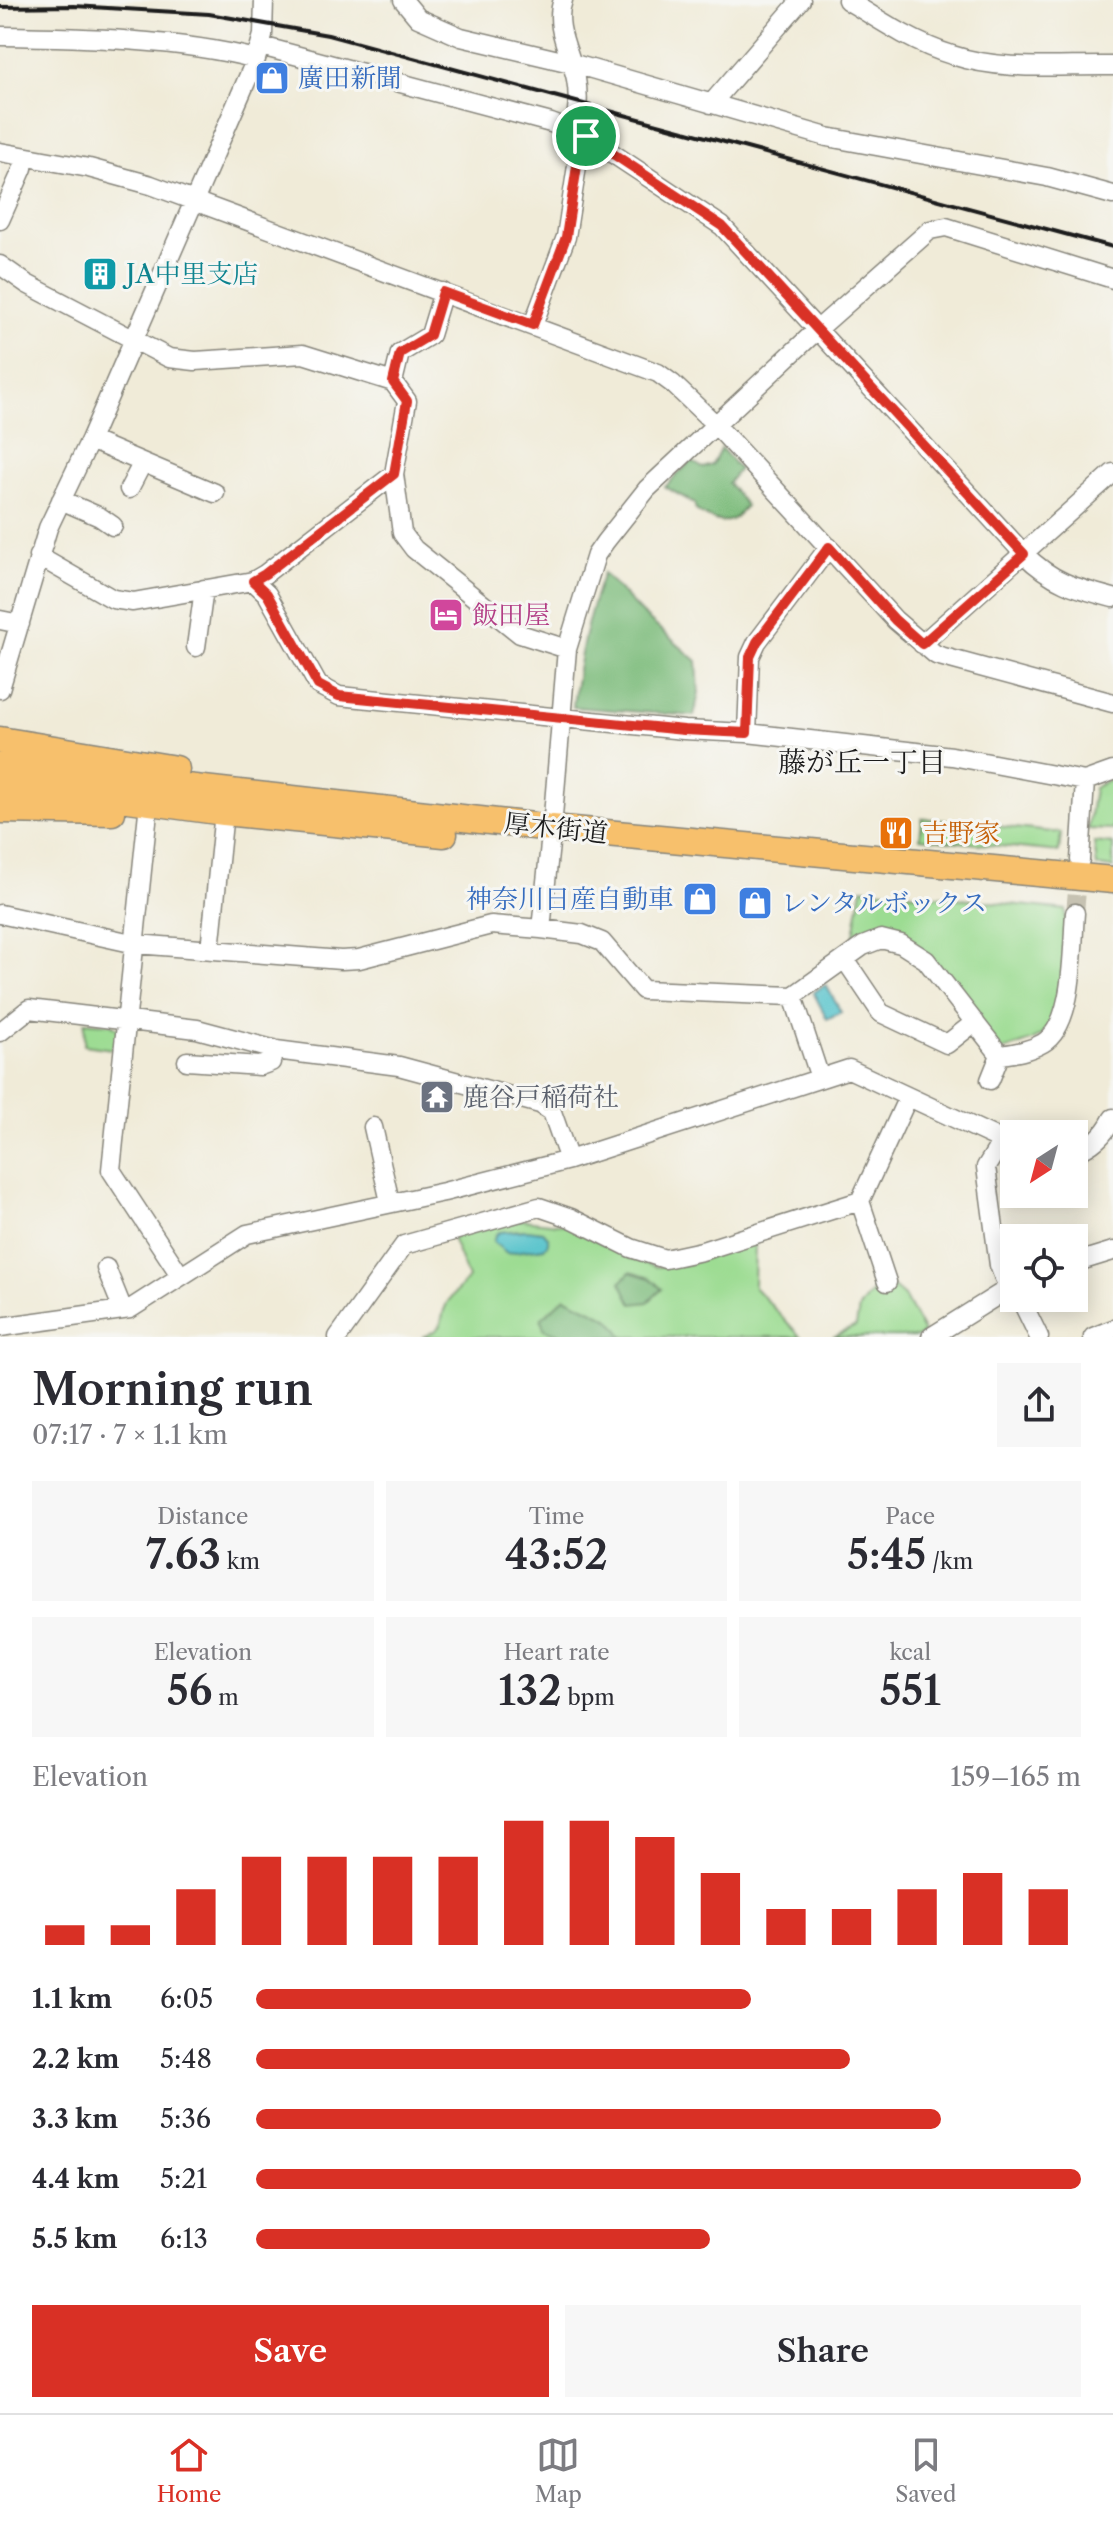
<!DOCTYPE html>
<html lang="en">
<head>
<meta charset="utf-8">
<style>
	body { margin:0; font-family:"Libre Caslon Text","Noto Serif JP",serif; background:#f7f7f7; color:#2b2b33; height:100vh; display:flex; flex-direction:column; font-size:30px; white-space:nowrap }
	* { box-sizing:border-box; margin:0 }
	p { font-size:26px; color:#7c7c81 }
	.icon { flex:none; width:44px; height:44px; fill:none; stroke:currentColor; stroke-width:2; stroke-linecap:round; stroke-linejoin:round }
	.map { position:relative; height:1337px; overflow:hidden }
	.sheet { display:flex; flex-direction:column; background:#fff; flex:1 }
	.sheet>* { flex:none }
	.needle { width:52px; rotate:216deg }
	.controls { position:absolute; left:1000px; top:1120px; display:grid; gap:16px }
	.controls a { display:grid; place-items:center; width:88px; height:88px; border-radius:0px; background:#fff; box-shadow:0 4px 20px #0003; font-size:40px }
	.pin { position:absolute; display:grid; place-items:center; width:68px; height:68px; color:#fff; margin:-34px; border:4px solid #fff; border-radius:50%; box-shadow:0 2px 8px #0007 }
	.round { display:grid; place-items:center; flex:none; width:84px; height:84px; border-radius:0px; background:#f7f7f7 }
	.summary { display:flex; align-items:center; justify-content:space-between; height:136px; padding:0 32px }
	h1 { font-size:44px; font-weight:600; line-height:60px }
	.stats { display:grid; grid-template-columns:repeat(3,1fr); gap:12px; height:136px; padding:8px 32px }
	.stats div { display:grid; align-content:center; border-radius:0px; background:#f7f7f7; text-align:center }
	.stats b { font-size:40px; font-weight:600 }
	.stats small { font-size:22px; font-weight:400 }
	.stats p { font-size:22px }
	.chart { height:224px; padding:16px 32px }
	.chart p { display:flex; justify-content:space-between }
	.chart svg { width:100%; height:144px; margin-top:8px; stroke:#d93025; stroke-width:6 }
	.action { display:flex; gap:16px; margin-top:auto; padding:16px 32px }
	.action a { flex:1; height:92px; border-radius:0px; background:#d93025; color:#fff; font-size:32px; font-weight:600; line-height:92px; text-align:center }
	.action a+a { background:#f7f7f7; color:#2b2b33 }
	ul { padding:0 32px; list-style:none; font-size:26px }
	li { display:grid; grid-template-columns:128px 96px 1fr; align-items:center; height:60px }
	li i { height:20px; border-radius:10px; background:#d93025 }
	.tab-bar { display:flex; justify-content:space-around; align-items:center; height:112px; border-top:2px solid #e1e1e2; background:#fff; font-size:22px; color:#7c7c81 }
	.tab-bar a { display:grid; justify-items:center; gap:4px }
	.tab-bar .on { color:#d93025 }
	.map>svg:first-child { display:block }
</style>
</head>
<body>
<div class="map">
<svg width="1113" height="1337" viewBox="0 0 1113 1337">
	<rect width="100%" height="100%" fill="#f6f6f2"/>
	<filter id="ink" filterUnits="userSpaceOnUse"><feTurbulence type="fractalNoise" baseFrequency=".0125" numOctaves="2"/><feDisplacementMap in="SourceGraphic" scale="16" xChannelSelector="R" yChannelSelector="G"/><feConvolveMatrix kernelMatrix="1 2 1 2 8 2 1 2 1" color-interpolation-filters="sRGB"/></filter>
	<filter id="wash" filterUnits="userSpaceOnUse"><feTurbulence type="fractalNoise" baseFrequency=".006" numOctaves="4" result="noise"/><feDisplacementMap in="SourceGraphic" scale="32" xChannelSelector="R" yChannelSelector="G"/><feGaussianBlur stdDeviation="1.8" result="paint"/><feColorMatrix in="noise" values="0 0 0 0 0 0 0 0 0 0 0 0 0 0 0 0 0 1.4 0 .05"/><feComposite in="paint" operator="in"/></filter>
	<g filter="url(#wash)">
		<rect width="100%" height="100%" fill="#f0ebd8"/>
		<path fill="#9cdc92" stroke="#5c7c57" stroke-width="2" fill-rule="evenodd" d="M1113,777v53l-25,-1 6,-41z
			M922,818l139,15 -2,19 -139,-14z
			M1094,842l19,2v24l-16,-2z
			M862,888l204,22c-2,35 5,101 -24,125 -10,8 -28,11 -40,16l-76,-91 -46,-21 -30,19z
			M85,1022l26,2 9,6 -1,20 -35,-5z
			M515,1219l52,6 60,32 29,10 30,-3 69,-21 -1,44 47,50h-379c27,-11 15,-15 25,-34 6,-9 15,-17 21,-25l-16,-40zM520,1230l22,2 2,16h-8l-36,-16z
			M883,1278l21,18 20,37 -6,4h-85l23,-11 3,-18z"/>
		<path fill="#7dbc7c" stroke="#4c6c4c" stroke-width="2" d="M721,448l18,21 -11,14 18,23c-4,3 -6,7 -10,11 -12,10 -30,1 -40,-7l-2,-7 -29,-16 26,-26 12,7 9,-3z
			M603,573l38,40 56,48 2,32 -5,23 -121,-9c5,-47 14,-90 30,-134z
			M630,1272l20,6 12,11 -14,13 -16,2 -11,-22z
			M565,1297l45,22 14,18h-57l-23,-8 -3,-10z"/>
		<path fill="#55c2cb" stroke="#386f74" stroke-width="2" d="M826,985l15,27 -14,7 -14,-27z
			M528,1230l14,2 6,5v6l-4,5 -37,5 -14,-11 3,-8 4,-2z"/>
	</g>
	<g filter="url(#ink)">
		<g fill="none" stroke-linecap="round" stroke-linejoin="round">
			<path stroke="#c6c2b2" stroke-width="18" stroke-dasharray="18 9" stroke-linecap="butt" d="M1075,913l4,-45"/>
			<g stroke="#86847a" stroke-width="21">
				<path id="minor" d="M403,0l15,18 43,19 110,26 256,74 220,40 66,18
					M563,0c-10,27 8,53 13,79 3,16 2,36 -3,51
					M847,0c32,20 68,44 105,55 51,17 108,10 161,11
					M0,36c80,1 179,3 256,23
					M261,46l290,77 35,13 136,90 302,328c28,28 51,34 89,44
					M711,104l90,-104
					M0,152l89,16 62,17 507,188 15,11 42,40 180,196 41,35 177,48
					M0,220l23,-52 2,-11
					M0,265l27,19 142,74 26,3 108,-7 90,28
					M533,325l33,-88 13,-84 7,-17
					M90,440l125,53
					M394,474l8,59 12,16 106,85 47,15
					M129,489l13,-25
					M61,500l39,17 13,9
					M38,556l75,43 20,3 120,-21 12,-7 129,-100 13,-73 -14,-19 7,-29 30,-18 13,-43
					M253,581l14,13 51,91 21,11 345,34 63,3 205,23 133,25 28,-10
					M0,620l20,4
					M922,644l191,-171
					M196,647l8,-58
					M0,689l48,-161 42,-88 166,-381 7,-24 1,-35
					M747,733l3,-76 7,-15 72,-95
					M148,812l-37,358 69,105
					M552,828l15,-179 29,-94 9,-13 42,-53 171,-160 112,-99 16,-3 167,52
					M1080,860l5,-79
					M0,914l136,30 205,16 18,-1 132,-34 50,4 41,5 20,8 41,48 150,6 70,-50 18,-7 20,5 25,16 74,95c15,-2 29,-4 43,-12 32,-19 29,-96 32,-130
					M541,929l9,-85
					M210,950l14,-138
					M846,961l35,52 66,31 28,-22
					M793,996l27,82
					M0,1032l29,-23 168,20 79,21 123,16 141,38 12,8 17,48
					M187,1061l73,5 11,-4 3,-13
					M990,1080l10,-25
					M373,1127l17,75
					M1002,1141l-16,26 13,98 5,13 10,7
					M1074,1153c18,-7 30,-17 39,-35
					M1074,1263l39,-12
					M106,1268l17,42
					M887,1282l-27,-81 48,-104
					M1020,1298l19,39
					M0,1327l130,-18 117,-75 197,-42 125,-32 280,-91 165,77
					M338,1337l66,-92 135,-38 32,11 60,30 34,11 37,-8 158,-50
					M931,1337l83,-52
					M1093,1337l20,-8"/>
			</g>
			<g stroke="#86847a" stroke-width="29">
				<path id="highway" d="M0,740l176,29
					M0,766l552,62 561,52
					M0,786l84,7 140,19 220,22
					M0,810l112,2"/>
			</g>
			<use href="#minor" stroke="#fff" stroke-width="18"/>
			<use href="#highway" stroke="#f7c06c" stroke-width="26"/>
			<path stroke="#1c1c1c" stroke-width="4" d="M0,7l74,-1 135,8 119,21 785,212"/>
		</g>
	</g>
	<g fill="none" stroke-linecap="round" stroke-linejoin="round" filter="url(#ink)">
		<g stroke="#fff" stroke-width="16">
			<path id="route" d="M586,136l136,90 302,328 -102,90 -27,-24 -66,-73 -72,95 -7,15 -3,76 -63,-3 -345,-34 -21,-11 -51,-91 -14,-13 12,-7 129,-100 13,-73 -14,-19 7,-29 30,-18 13,-43 90,33 33,-88 13,-84z"/>
		</g>
		<use href="#route" stroke="#d93025" stroke-width="10"/>
	</g>
	<defs>
		<g id="shop-square" transform="scale(1.8)"><rect x="-9" y="-9" width="18" height="18" rx="4" fill="#3f7fe0" stroke="#f6f6f2"/><path d="M-5-2.5h2.3a2.7 3.5 0 0 1 5.4 0H5L5.5 6h-11ZM-1.5-2.5h3a1.5 2.3 0 0 0-3 0Z" fill="#fff"/></g>
		<g id="building-square" transform="scale(1.8)"><rect x="-9" y="-9" width="18" height="18" rx="4" fill="#0f9aa8" stroke="#f6f6f2"/><path d="M-4-6H4V6H1V3H-1V6H-4ZM-2.5-4.3h1.7v1.8h-1.7ZM.8-4.3h1.7v1.8H.8ZM-2.5-1h1.7V.8h-1.7ZM.8-1h1.7V.8H.8Z" fill="#fff"/></g>
		<g id="hotel-square" transform="scale(1.8)"><rect x="-9" y="-9" width="18" height="18" rx="4" fill="#d1479c" stroke="#f6f6f2"/><path d="M-6-4.5h1.5V1H6V5H4.5V3h-9V5H-6ZM-4 0a1.8 1.8 0 1 1 3.6 0ZM.5 0V-2.5h3Q6-2.5 6 0Z" fill="#fff"/></g>
		<g id="restaurant-square" transform="scale(1.8)"><rect x="-9" y="-9" width="18" height="18" rx="4" fill="#e8710a" stroke="#f6f6f2"/><path d="M-5-6h1v4h1v-4h1v4h1v-4h1v5L-1.5 .5V6h-2V.5L-5-1ZM5-6V6H3V1.5H1.5Q1.5-4 5-6Z" fill="#fff"/></g>
		<g id="temple-square" transform="scale(1.8)"><rect x="-9" y="-9" width="18" height="18" rx="4" fill="#6b7280" stroke="#f6f6f2"/><path d="M0-6L5-2H3V0L6.5 2.5H4V6H1.5V3h-3V6H-4V2.5H-6.5L-3 0V-2H-5Z" fill="#fff"/></g>
	</defs>
	<g fill-rule="evenodd">
		<use href="#shop-square" x="272" y="78"/>
		<use href="#building-square" x="100" y="274"/>
		<use href="#hotel-square" x="446" y="615"/>
		<use href="#restaurant-square" x="896" y="833"/>
		<use href="#shop-square" x="700" y="899"/>
		<use href="#shop-square" x="755" y="903"/>
		<use href="#temple-square" x="437" y="1097"/>
	</g>
	<g text-anchor="middle" stroke-width="6" stroke-linejoin="round" paint-order="stroke">
		<g font-size="26" fill="#366cbe" stroke="#f6f6f2" text-anchor="start">
			<text x="298" y="87">廣田新聞</text>
			<text x="674" y="908" text-anchor="end">神奈川日産自動車</text>
			<text x="781" y="912">レンタルボックス</text>
		</g>
		<g font-size="26" fill="#0d838f" stroke="#f6f6f2" text-anchor="start">
			<text x="126" y="283">JA中里支店</text>
		</g>
		<g font-size="26" fill="#b23c85" stroke="#f6f6f2" text-anchor="start">
			<text x="472" y="624">飯田屋</text>
		</g>
		<g font-size="26" fill="#1c1c1c" stroke="#f6f6f2">
			<text transform="translate(556 828) rotate(6)" y="9">厚木街道</text>
		</g>
		<g font-size="26" fill="#c56008" stroke="#f6f6f2" text-anchor="start">
			<text x="922" y="842">吉野家</text>
		</g>
		<g font-size="26" fill="#5b616d" stroke="#f6f6f2" text-anchor="start">
			<text x="463" y="1106">鹿谷戸稲荷社</text>
		</g>
		<g font-size="28" fill="#1c1c1c" stroke="#f6f6f2">
			<text x="862" y="772">藤が丘一丁目</text>
		</g>
	</g>
</svg>
<div class="controls">
<a><svg class="needle" viewBox="-14 -14 28 28"><path d="M0-13l5 13h-10z" fill="#e53935"/><path d="M0 13l5-13h-10z" fill="#7c7c81"/></svg></a>
<a><svg class="icon" aria-label="locate" viewBox="0 0 24 24"><circle cx="12" cy="12" r="6"/><path d="M12 2v4M12 18v4M2 12h4M18 12h4"/></svg></a>
</div>
<div class="pin" style="left:586px;top:136px;background:#1e9e55"><svg class="icon" aria-label="arrive" viewBox="0 0 24 24"><path d="M6 21V4h12l-3 4 3 4H6"/></svg></div>
</div>
<section class="sheet">
<div class="summary"><div><h1>Morning run</h1><p>07:17 · 7 × 1.1 km</p></div><a class="round"><svg class="icon" aria-label="share" viewBox="0 0 24 24"><path d="M12 15V3M7 8l5-5 5 5M5 13v7h14v-7"/></svg></a></div>
<div class="stats">
<div><p>Distance</p><b>7.63<small> km</small></b></div>
<div><p>Time</p><b>43:52</b></div>
<div><p>Pace</p><b>5:45<small> /km</small></b></div>
</div>
<div class="stats">
<div><p>Elevation</p><b>56<small> m</small></b></div>
<div><p>Heart rate</p><b>132<small> bpm</small></b></div>
<div><p>kcal</p><b>551</b></div>
</div>
<div class="chart"><p><span>Elevation</span>159–165 m</p>
<svg viewBox="0 0 160 44" preserveAspectRatio="none"><path d="M5 44V38M15 44V38M25 44V27M35 44V17M45 44V17M55 44V17M65 44V17M75 44V6M85 44V6M95 44V11M105 44V22M115 44V33M125 44V33M135 44V27M145 44V22M155 44V27"/></svg>
</div>
<ul>
<li><b>1.1 km</b>6:05<i style="width:60%"></i></li>
<li><b>2.2 km</b>5:48<i style="width:72%"></i></li>
<li><b>3.3 km</b>5:36<i style="width:83%"></i></li>
<li><b>4.4 km</b>5:21<i style="width:100%"></i></li>
<li><b>5.5 km</b>6:13<i style="width:55%"></i></li>
</ul>
<div class="action"><a>Save</a><a>Share</a></div>
</section>
<nav class="tab-bar">
<a class="on"><svg class="icon" aria-label="home" viewBox="0 0 24 24"><path d="M3 11l9-7 9 7M6 9v11h12V9"/></svg>Home</a>
<a><svg class="icon" aria-label="map" viewBox="0 0 24 24"><path d="M3 6l6-2 6 2 6-2v14l-6 2-6-2-6 2zM9 4v14M15 6v14"/></svg>Map</a>
<a><svg class="icon" aria-label="saved" viewBox="0 0 24 24"><path d="M7 4h10v16l-5-4-5 4z"/></svg>Saved</a>
</nav>
</body>
</html>
